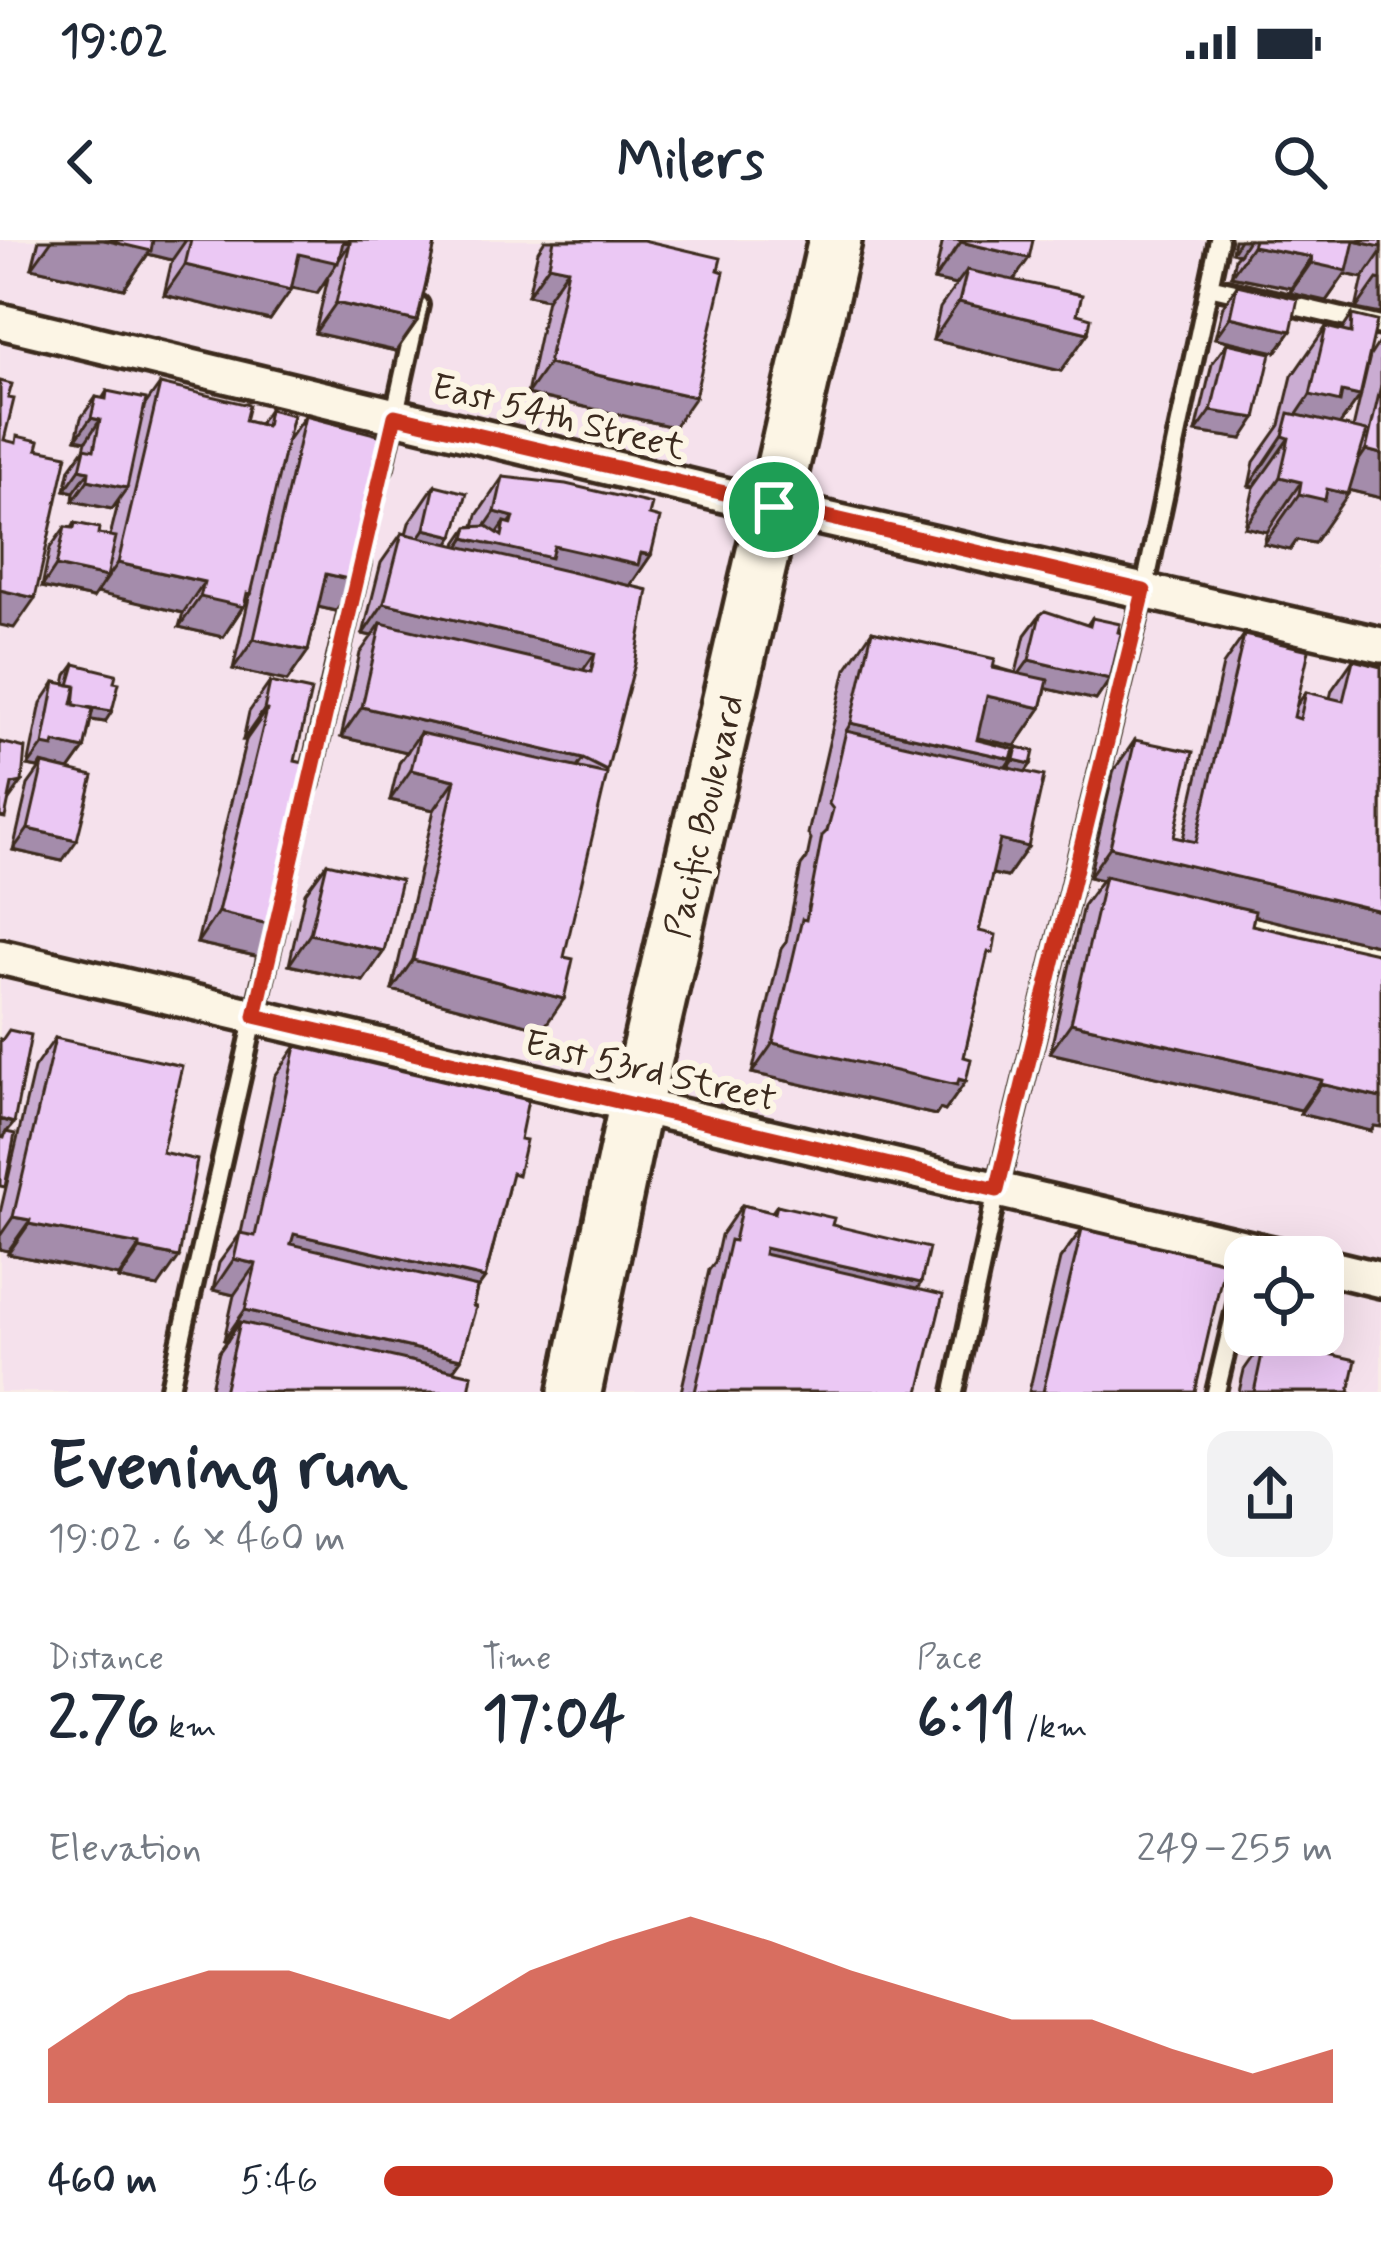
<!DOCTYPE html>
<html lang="en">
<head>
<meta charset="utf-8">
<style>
	body { margin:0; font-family:Mynerve,sans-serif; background:#f2f2f3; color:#1f2937; height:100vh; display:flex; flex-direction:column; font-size:45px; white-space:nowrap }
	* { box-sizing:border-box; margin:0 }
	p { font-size:39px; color:#747a83 }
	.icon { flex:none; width:66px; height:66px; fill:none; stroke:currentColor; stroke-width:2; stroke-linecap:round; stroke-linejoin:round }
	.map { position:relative; height:1152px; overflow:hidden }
	.panel { display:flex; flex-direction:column; background:#fff; flex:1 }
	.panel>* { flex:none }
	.tools { position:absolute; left:1224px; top:996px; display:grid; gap:24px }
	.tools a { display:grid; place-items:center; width:120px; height:120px; border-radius:24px; background:#fff; box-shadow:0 12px 48px #0002; font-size:60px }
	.pin { position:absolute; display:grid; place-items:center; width:102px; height:102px; color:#fff; margin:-51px; border:6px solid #fff; border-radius:50%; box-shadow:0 3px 12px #0007 }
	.round { display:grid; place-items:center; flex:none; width:126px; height:126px; border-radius:24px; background:#f2f2f3 }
	.head { display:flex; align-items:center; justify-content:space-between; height:204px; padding:0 48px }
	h1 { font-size:66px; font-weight:700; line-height:90px }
	.metrics { display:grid; grid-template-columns:repeat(3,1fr); gap:18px; height:204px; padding:12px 48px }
	.metrics div { display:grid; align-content:center }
	.metrics b { font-size:60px; font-weight:700 }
	.metrics small { font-size:33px; font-weight:400 }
	.metrics p { font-size:33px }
	.chart { height:336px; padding:24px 48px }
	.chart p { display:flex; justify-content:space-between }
	.chart svg { width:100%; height:216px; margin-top:12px; fill:#c8321e; opacity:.7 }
	ul { padding:0 48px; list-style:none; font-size:39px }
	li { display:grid; grid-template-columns:192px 144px 1fr; align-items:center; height:90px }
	li i { height:30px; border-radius:15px; background:#c8321e }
	.status { display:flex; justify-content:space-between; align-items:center; height:84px; padding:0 60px; background:#fff; direction:ltr }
	.status svg { height:33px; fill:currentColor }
	header { display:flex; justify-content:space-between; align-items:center; height:156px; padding:0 48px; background:#fff; font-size:54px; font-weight:700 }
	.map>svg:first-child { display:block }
</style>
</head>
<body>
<div class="status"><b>19:02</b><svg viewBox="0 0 49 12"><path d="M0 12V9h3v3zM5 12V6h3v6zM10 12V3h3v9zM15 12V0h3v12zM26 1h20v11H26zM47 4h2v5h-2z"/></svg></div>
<header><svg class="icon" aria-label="back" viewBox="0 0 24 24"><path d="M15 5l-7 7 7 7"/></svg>Milers<svg class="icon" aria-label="search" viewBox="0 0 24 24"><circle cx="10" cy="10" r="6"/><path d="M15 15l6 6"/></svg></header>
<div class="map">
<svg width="1381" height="1152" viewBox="0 0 1381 1152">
	<rect width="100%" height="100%" fill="#f9ece8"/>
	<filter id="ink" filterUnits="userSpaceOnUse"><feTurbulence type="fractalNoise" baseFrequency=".00833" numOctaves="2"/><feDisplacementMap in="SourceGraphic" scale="24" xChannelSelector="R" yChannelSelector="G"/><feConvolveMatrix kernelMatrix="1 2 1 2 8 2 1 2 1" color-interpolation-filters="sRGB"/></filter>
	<g filter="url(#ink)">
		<path fill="#f5e1ec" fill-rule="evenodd" d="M0,0h1381v1152h-1381zM1245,1017h78v78h-78z"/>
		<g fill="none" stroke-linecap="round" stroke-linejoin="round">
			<g stroke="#3b2a1e" stroke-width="26">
				<path id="lane" d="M1209,46l172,40
					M383,227l36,-162
					M309,543l51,-220
					M1235,680l146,31
					M169,1152l108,-473
					M954,1152l43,-202 147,-599 75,-351
					M1216,1152l29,-121"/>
			</g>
			<g stroke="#3b2a1e" stroke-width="42">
				<path id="street" d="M0,81l774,186 607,138
					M0,717l1285,300
					M1323,1026l58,14"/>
			</g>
			<g stroke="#3b2a1e" stroke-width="60">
				<path id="primary" d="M575,1152l60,-286 200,-866"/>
			</g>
			<use href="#lane" stroke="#fcf5e5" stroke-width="16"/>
			<use href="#street" stroke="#fcf5e5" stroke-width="33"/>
			<use href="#primary" stroke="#fcf5e5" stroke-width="51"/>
		</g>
		<path fill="#caacd2" stroke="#3b2a1e" stroke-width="3" d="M39,0h397l-19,81 -21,30 -81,-18 13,-55 -11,15 -25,-5 -22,32 -106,-25 8,-35 -24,-6 -24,35 -92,-21z
			M545,0h98l75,30 -44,157 -147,-33 20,-95 -19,-4 10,-44z
			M943,0h90l-19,40 63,34 11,19 -27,38 -128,-31 7,-32 16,-23 -22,-5z
			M1234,0h147v74l-25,-5 7,-31 -18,-4 -19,27 -36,-8 1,-5 -60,-12 4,-18 4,-4 -7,-2z
			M1237,45l54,46 -15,21 -61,-14 8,-32z
			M1352,75l8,81 -21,29 14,3 17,-72 11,-17v159l-32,-8 -35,53 -17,-3 -7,10 -26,-6 3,-12 -22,-5 9,-40 -5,-1 5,-24 26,-37 12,-49 34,-49 16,3z
			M1227,103l15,96 -46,-7 16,-68z
			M160,144l85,37 14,3 10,-15 18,32 18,-25 31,195 -18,-4 -10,44 -21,30 -54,-12 16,-71 -26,39 -44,-10 4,-14 -86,-21 -4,6 -51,-11 8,-39 15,-21 7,1 3,-5 23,11 12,2 9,-36 -7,9 -39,-8 1,-9 -9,-2 5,-21 14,-20 2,-8 -10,-2 5,-21 15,-21 6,2 5,-8 38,14z
			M503,237l146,38 2,40 -21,31 -23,185 -64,258 -151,-39 42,-180 -44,-10 9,-37 8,-11 -66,-15 19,-84 12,-17 -9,-2 18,-71 21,-30 4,1 3,-11 26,-38 19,51 -6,8 7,2 13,-19 6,-1 3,-11z
			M1040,375l47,10 5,-7 18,61 -14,21 -50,-12 -5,20 -26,38 -38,-8v2l35,13 5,-6 14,17 -6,7 3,76 -21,30 -15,-3 -13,57 6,32 -21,94 2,24 -21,30 -5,-2 -4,6 -184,-42 29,-124 5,-7 15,-76 6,-8 4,-19 -3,-5 38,-165 26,-38 144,42 9,-38z
			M1244,395l53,70 9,-13 24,6 2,-8 21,-30 28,7v279l-127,-30 -2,9 122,201 -3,5 -71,-17 1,-4 -251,-57 33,-147 19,-26 -13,-3 25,-107 21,-30 39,97 9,2 40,-174z
			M75,424l30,58 -14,-2 -7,29 -15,21 -28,-7 -3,5 -10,-2 13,-63 14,-21 10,2 2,-9z
			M270,442l25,79 -35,196 -63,-14 49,-203h-3l6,-28z
			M43,524l19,97 -49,-11 15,-65z
			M327,623l57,88 -21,30 -74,-16 16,-72z
			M55,798l107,114 -4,135 -39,-8v-3l-111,-22v-3l-8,-2v-36l34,-145z
			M296,806l212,143 -23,89 -8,11 -16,70 -8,11 16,22h-259l9,-40 8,-11 -3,-1 10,-45 -21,-5 6,-27 22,-30 34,-157z
			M742,965l30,7 5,-7 55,20 85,64 2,103h-238l28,-122 6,-8 6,-27z
			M1082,989l113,163h-166l31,-133z
			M1265,1100l84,52h-110l5,-22z"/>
		<path fill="#a48cab" stroke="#3b2a1e" stroke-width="3" d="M52,0h134l-14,20 -24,-6 -24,35 -92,-21z
			M1240,0h8l-9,14 -7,-2z
			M1354,1l27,6v5l-18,26 -18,-4 -19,27 -36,-8 21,-30z
			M343,2l7,1 -33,50 -39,-9 21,-30z
			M961,2l68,16 -26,38 -36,-26 -11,15 -22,-5z
			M1252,6l60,11 -21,31 -60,-12z
			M185,25l106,25 -21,30 -106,-25z
			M549,25l19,4 -21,30 -19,-4z
			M1377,39l4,1v34l-25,-5z
			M959,62l129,31 -27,38 -128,-31z
			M336,63l81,18 -21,30 -81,-18z
			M1230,77l61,14 -15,21 -61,-14z
			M548,124l147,33 -21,30 -147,-33z
			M1342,152l18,4 -35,49 -36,-7 -35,49 -5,-1 61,-91z
			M1211,171l45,7 -14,21 -46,-7z
			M91,178l9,2 -14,21 -10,-2z
			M1366,210l15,4v44l-41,-10z
			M80,229l9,2 -15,21 -9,-2z
			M1280,237l21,5 -34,50 -22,-5z
			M88,240l39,8 -15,21 -39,-8z
			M1327,249l21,5 -34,49 -17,-3 -7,10 -26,-6 35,-50z
			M495,272l19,5 -11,15 2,-10 -15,22 64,2 97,9 -26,38 -186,-17 26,-38 10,3z
			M425,289l29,7 -26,38 -30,-7z
			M118,323l86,19 -21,31 -86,-20z
			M56,326l51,11 -14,21 -51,-11z
			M326,334l31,7 -21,30 -31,-7z
			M0,350l35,8 -21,30 -14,-3z
			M247,353l4,1 -28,43 -44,-10 21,-30z
			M384,363l211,50 -21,30 -193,-60 -9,13 -9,-2z
			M254,399l54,12 -21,30 -54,-12z
			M1029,420l81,19 -14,21 -82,-19z
			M987,456l54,12 -26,38 -55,-12z
			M74,465l38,6 -7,11 -38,-6z
			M362,467l221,52 -21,30 -142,-56 -13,19 -66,-15z
			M264,470h3l-21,30h-3z
			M851,483l160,36 -26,38 -139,-66z
			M54,502l30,7 -15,21 -28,-7 -3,5 -10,-2 15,-21z
			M1014,520l17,4 -27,38 -17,-4z
			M411,530l44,10 -21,30 -44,-10z
			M22,542l-15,21 5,-19z
			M28,589l49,11 -15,21 -49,-11z
			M1000,600l28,7 -21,30 -28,-6z
			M1110,607l271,64v35l-278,-65 2,-5 -3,4 -13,-3z
			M218,672l63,15 -21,30 -63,-14z
			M310,694l74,17 -21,30 -74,-16z
			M413,720l151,39 -21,30 -151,-39z
			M1071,783l251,57 -21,30 -251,-57z
			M773,803l193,38 -21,30 -5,-2 -4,6 -184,-42z
			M1321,844l60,14v29l-7,-1 -3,5 -71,-17z
			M0,879l14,4 -14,17z
			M13,977l17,3 -22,31 -8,-2v-13z
			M29,984l111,21 -21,31 -111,-22z
			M294,994l191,44 -22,30 -191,-44z
			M765,1008l156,35 -21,31 -156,-36z
			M140,1009l39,8 -21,30 -39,-8z
			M234,1019l22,5 -22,31 -21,-5z
			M245,1070l216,49 -21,30 -200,-67 -13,19 -3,-1z"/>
		<path fill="#ebc8f4" stroke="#3b2a1e" stroke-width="3" d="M104,0h49l-2,11z
			M191,0h245l-19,81 -81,-18 14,-60 -7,-1 -5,21 -39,-9 -8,36 -106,-25z
			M554,0h89l78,18 -3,12 6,2 -29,125 -147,-33 20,-95 -19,-4z
			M961,0h72l-4,18 -68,-16z
			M1254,0h127v7l-27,-6 -7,30 -36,-8 1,-6 -60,-11z
			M967,30l115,25 -5,19 14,4 -3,15 -129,-31z
			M1237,45l61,14 -7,32 -61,-14z
			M1352,75l25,6 -17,75 -18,-4 -2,10 -30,-7 16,-68 25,6z
			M1227,103l44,10 -15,65 -45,-7z
			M0,141l12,3 -4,14 6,1 -10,41 12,3 1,-7 22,5 -2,8 30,6 -32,143 -35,-8z
			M160,144l89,21 -4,16 21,5 3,-17 24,6 -42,179 -4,-1 -3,14 -44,-10 4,-15 -86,-19z
			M1381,145v69l-15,-4z
			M107,151l39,8 -19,89 -39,-8 1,-9 -9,-2 5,-21 9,2 6,-30 -9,-2 5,-21 10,2z
			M1289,173l78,18 -19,63 -21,-5 -2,11 -26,-6 2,-12 -21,-5 9,-39 -6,-2z
			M305,176l85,22 -33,143 -31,-7 -18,77 -54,-12z
			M503,237l63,7 86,20 -3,11 11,3 -9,37 -10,-2 -3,12 -84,-19 -3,12 -86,-20 3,-11 19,-1 15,10 3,-14 7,2 2,-7 -19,-5z
			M435,245l32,8 -13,43 -29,-7z
			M75,283l24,5 -1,6 18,3 -9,40 -51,-11 9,-39 9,1z
			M402,293l246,57 -13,74 -28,107 -24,-12 -221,-52 19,-84 210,49 4,-19 -211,-50z
			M1045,371l45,15 2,-8 28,6 -2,8 3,1 -11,46 -81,-19 11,-45z
			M872,391l123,28 -2,9 55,12 -7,28 -54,-12 -10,44 37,9 -3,10 -160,-36z
			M1244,395l65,15 -15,67 6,2 6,-27 37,9 10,-41 28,7v244l-271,-64 25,-107 58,12 -19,85 22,5z
			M75,424l41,10 -2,8 5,1 -7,28 -38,-6 2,-19 -7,-1z
			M55,442l21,4 -4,18 21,5 -9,40 -30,-7 -1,5 -10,-2z
			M270,442l41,9 -16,70 22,5 -36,161 -63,-15 49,-202h-3z
			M846,491l198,45 -16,71 -28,-7 -21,91 17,4 -3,18 -5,-1 -24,105 7,2 -5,22 -7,-2 -2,6 -184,-42 29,-124 4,1 16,-84 5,-5 6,-22 -4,-5z
			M420,493l187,41 -43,183 9,2 -9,40 -151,-39 42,-180 -44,-10z
			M0,502l25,6 -3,34 -10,2 -7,34 -5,-1z
			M1017,507l17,4 -3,13 -17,-4z
			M43,524l50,12 -16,64 -49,-11z
			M327,623l74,17 -17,71 -74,-17z
			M1105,636l150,35 -3,14 129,29v144l-60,-14 1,-4 -251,-57z
			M9,790l22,5 -17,88 -14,-4v-80l2,1z
			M55,798l127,28 -20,86 35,8 -18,97 -39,-8v-4l-111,-21 1,-4 -17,-3z
			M296,806l232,54 -8,39 6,1 -8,35 -6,-2 -27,105 -191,-44 -3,10 186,43 -4,19 3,1 -15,52 -216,-49 11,-46 -22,-5 6,-26 15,3z
			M6,892l9,2 -10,53 -5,-1v-49l4,1z
			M742,965l33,8 2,-8 57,13 -2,7 97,23 -8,35 -156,-35 -1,6 179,41 -24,97h-224l35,-152 4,1z
			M1082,989l143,33 -30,130h-152z
			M240,1082l232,53 -3,17h-245z
			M1265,1100l91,20 -7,32h-95z"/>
	</g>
	<g fill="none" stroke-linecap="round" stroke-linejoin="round" filter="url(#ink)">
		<g stroke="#fff" stroke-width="24">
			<path id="route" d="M395,176l749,175 -147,599 -742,-174z"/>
		</g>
		<use href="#route" stroke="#c8321e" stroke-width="15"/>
	</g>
	<g text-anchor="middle" stroke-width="12" stroke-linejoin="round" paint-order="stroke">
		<g font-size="36" fill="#3b2a1e" stroke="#fcf5e5">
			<text transform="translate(559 175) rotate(14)" y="13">East 54th Street</text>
			<text transform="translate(703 576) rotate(-77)" y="13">Pacific Boulevard</text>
			<text transform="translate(651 829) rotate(13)" y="13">East 53rd Street</text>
		</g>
	</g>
</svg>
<div class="tools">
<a><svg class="icon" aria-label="locate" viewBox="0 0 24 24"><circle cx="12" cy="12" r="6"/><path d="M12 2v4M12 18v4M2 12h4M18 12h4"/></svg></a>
</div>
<div class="pin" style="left:774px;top:267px;background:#1e9e55"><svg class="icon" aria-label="arrive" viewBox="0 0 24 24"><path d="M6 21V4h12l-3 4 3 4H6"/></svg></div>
</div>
<section class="panel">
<div class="head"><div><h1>Evening run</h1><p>19:02 · 6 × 460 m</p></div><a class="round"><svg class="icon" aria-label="share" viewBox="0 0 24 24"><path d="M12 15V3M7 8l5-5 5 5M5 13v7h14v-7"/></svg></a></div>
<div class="metrics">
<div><p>Distance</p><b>2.76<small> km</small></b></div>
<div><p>Time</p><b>17:04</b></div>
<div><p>Pace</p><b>6:11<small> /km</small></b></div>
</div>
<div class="chart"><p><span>Elevation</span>249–255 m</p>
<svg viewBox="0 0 160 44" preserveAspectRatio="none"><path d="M0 44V33L10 22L20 17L30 17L40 22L50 27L60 17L70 11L80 6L90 11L100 17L110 22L120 27L130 27L140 33L150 38L160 33V44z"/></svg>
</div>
<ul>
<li><b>460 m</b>5:46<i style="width:100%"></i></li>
</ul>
</section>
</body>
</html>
